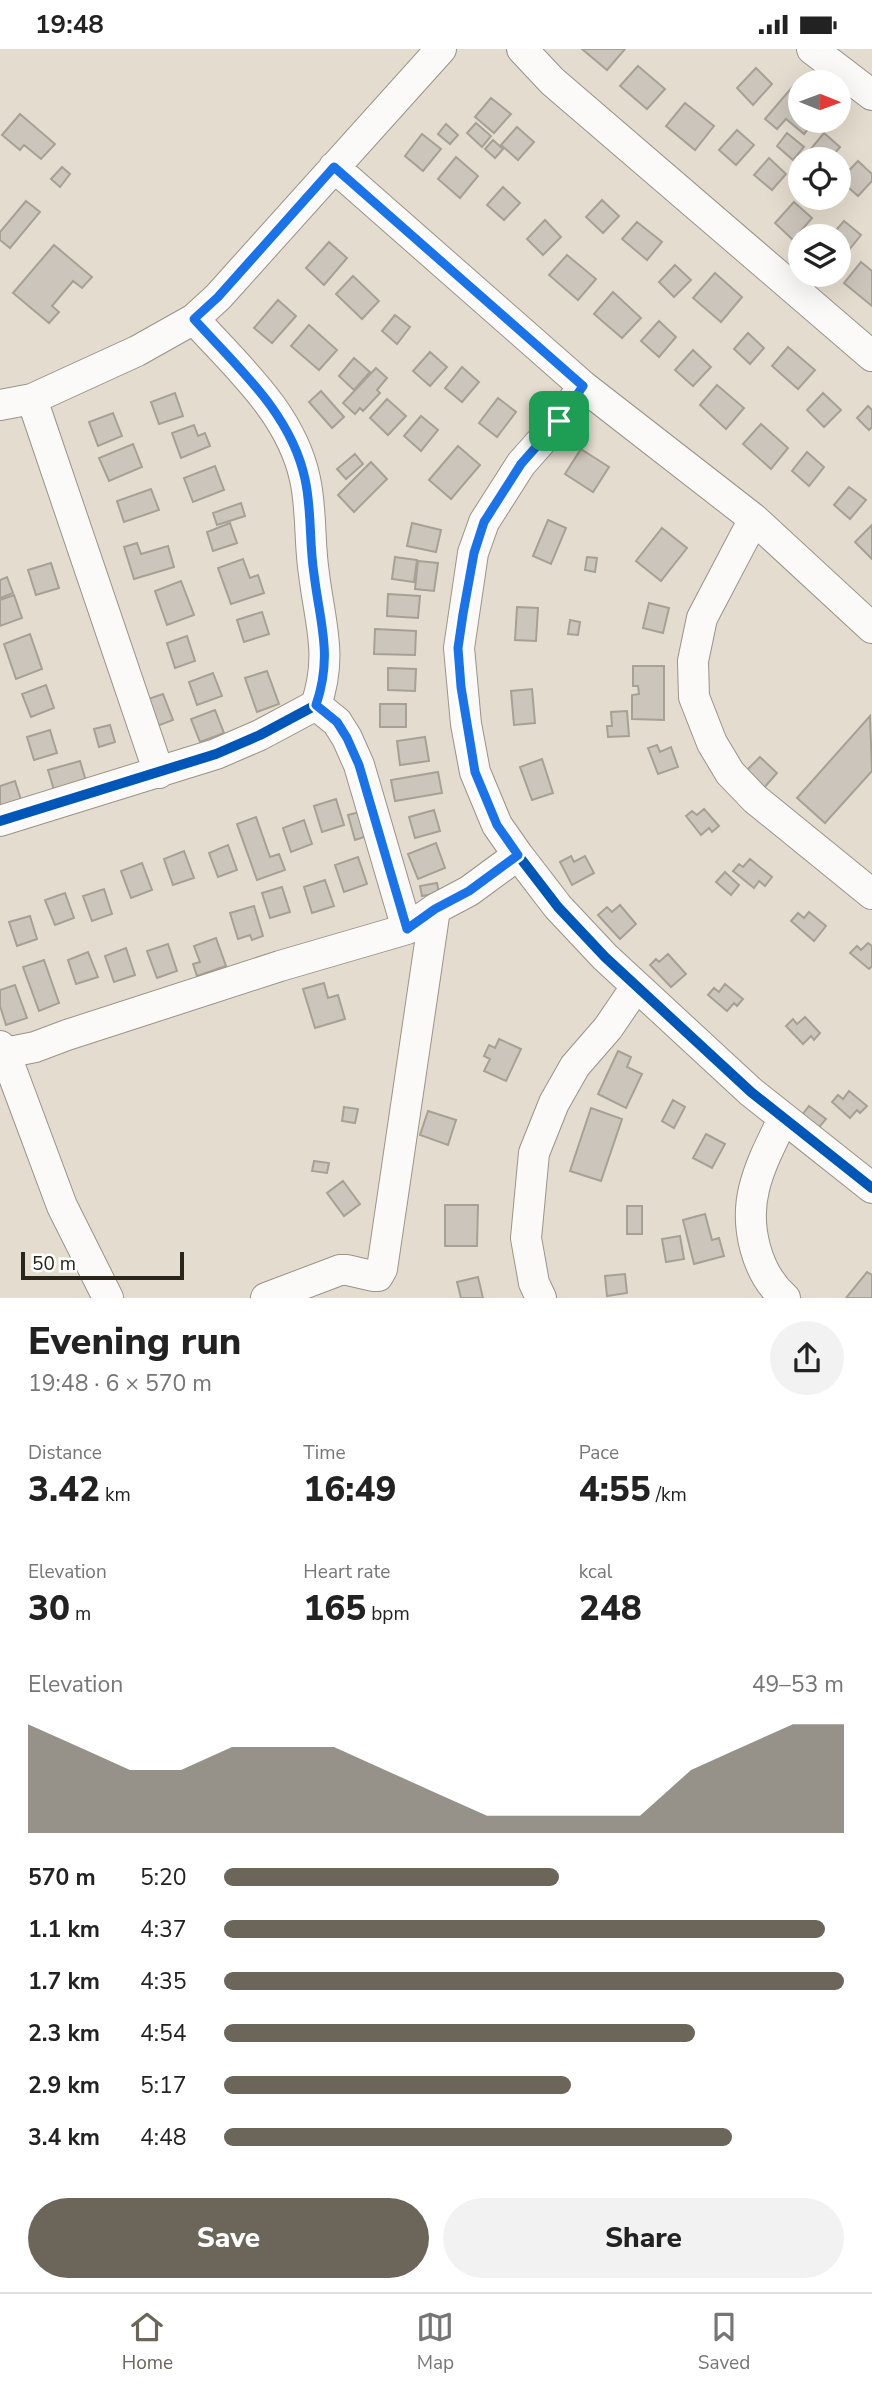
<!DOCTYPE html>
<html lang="en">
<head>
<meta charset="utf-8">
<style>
	body { margin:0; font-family:"Nunito Sans",sans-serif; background:#f2f2f2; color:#222; height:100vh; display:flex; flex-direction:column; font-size:26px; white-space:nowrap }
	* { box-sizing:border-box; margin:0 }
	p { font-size:23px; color:#767676 }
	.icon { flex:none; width:38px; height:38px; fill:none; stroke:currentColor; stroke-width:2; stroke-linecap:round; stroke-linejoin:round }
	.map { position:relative; height:1249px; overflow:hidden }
	.panel { display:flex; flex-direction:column; background:#fff; flex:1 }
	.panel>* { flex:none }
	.needle { width:46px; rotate:91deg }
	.tools { position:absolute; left:788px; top:21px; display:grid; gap:14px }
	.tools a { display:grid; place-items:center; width:63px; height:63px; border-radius:50%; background:#fff; box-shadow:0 7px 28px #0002; font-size:35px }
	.scale { position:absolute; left:21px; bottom:18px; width:163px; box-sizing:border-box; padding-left:7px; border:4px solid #2a251b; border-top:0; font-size:19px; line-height:24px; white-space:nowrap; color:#2a251b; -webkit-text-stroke:5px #fff; paint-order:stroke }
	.pin { position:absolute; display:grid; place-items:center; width:60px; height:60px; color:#fff; margin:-30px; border-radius:14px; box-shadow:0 4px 10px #0006 }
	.round { display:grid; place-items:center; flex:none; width:74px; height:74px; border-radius:37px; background:#f2f2f2 }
	.headline { display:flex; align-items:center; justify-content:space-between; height:119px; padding:0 28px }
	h1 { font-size:38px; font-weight:800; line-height:52px }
	.stats { display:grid; grid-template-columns:repeat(3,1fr); gap:10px; height:119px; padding:7px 28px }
	.stats div { display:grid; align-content:center }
	.stats b { font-size:35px; font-weight:800 }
	.stats small { font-size:19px; font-weight:400 }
	.stats p { font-size:19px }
	.chart { height:196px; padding:14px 28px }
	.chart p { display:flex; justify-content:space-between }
	.chart svg { width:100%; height:126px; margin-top:7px; fill:#6b655a; opacity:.7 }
	.button { display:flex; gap:14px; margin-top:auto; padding:14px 28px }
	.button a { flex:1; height:80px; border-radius:42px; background:#6b655a; color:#fff; font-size:28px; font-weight:800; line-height:80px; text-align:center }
	.button a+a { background:#f2f2f2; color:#222 }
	ul { padding:0 28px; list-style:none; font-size:23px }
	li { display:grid; grid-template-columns:112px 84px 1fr; align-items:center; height:52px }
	li i { height:18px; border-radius:9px; background:#6b655a }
	.status { display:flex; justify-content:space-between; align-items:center; height:49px; padding:0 35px; background:#fff; direction:ltr }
	.status svg { height:19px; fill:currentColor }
	.tabs { display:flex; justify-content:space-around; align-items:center; height:98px; border-top:2px solid #e0e0e0; background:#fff; font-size:19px; color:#767676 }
	.tabs a { display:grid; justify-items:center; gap:4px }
	.tabs .selected { color:#6b655a }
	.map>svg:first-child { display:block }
</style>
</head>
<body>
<div class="status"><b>19:48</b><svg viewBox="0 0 49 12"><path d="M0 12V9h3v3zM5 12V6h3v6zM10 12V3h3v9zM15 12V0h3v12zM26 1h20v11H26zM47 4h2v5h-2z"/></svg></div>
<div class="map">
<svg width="872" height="1249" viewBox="0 0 872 1249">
	<rect width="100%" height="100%" fill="#e4dcce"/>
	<path fill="#ccc5bb" stroke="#a6a095" stroke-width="2" d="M582,0h43l-18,21z
		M638,17l27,23 -18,20 -27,-23z
		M756,19l16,16 -19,21 -16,-17z
		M799,30l4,3h-3v39h15l-11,13 -18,-15 -9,10 -12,-10z
		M491,49l20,16 -17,19 -19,-16z
		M685,54l29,23 -19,24 -29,-24z
		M20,65l35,30 -14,15 -17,-14 -4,5 -18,-15z
		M476,74l15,13 -9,11 -15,-14z
		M446,75l12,11 -8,9 -12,-10z
		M517,78l17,15 -16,18 -17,-15z
		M737,81l17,15 -18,20 -17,-15z
		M787,84l17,14 -11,13 -16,-14z
		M824,84l16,14 -10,12h-10l-10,-9z
		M422,85l19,15 -18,22 -18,-15z
		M493,91l10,9 -8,9 -10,-9z
		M456,108l22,19 -18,22 -22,-19z
		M769,109l17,16 -14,16 -18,-15z
		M858,112l14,13v7l-14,15 -18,-16z
		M62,118l8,7 -10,13 -9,-8z
		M503,138l17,16 -16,17 -17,-15z
		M602,151l17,16 -16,17 -17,-16z
		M26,152l14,11 -30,36 -10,-8v-8z
		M794,153l18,16 -19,22 -18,-17z
		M545,171l16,17 -18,18 -16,-16z
		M844,172l17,14 -16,20 -7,-6v-13h-7z
		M637,173l25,20 -15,18 -25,-21z
		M329,193l18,16 -23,27 -18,-17z
		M54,196l38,32 -10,11 -9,-7 -21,25 7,6 -10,11 -36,-30z
		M567,206l29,24 -18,21 -29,-25z
		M861,213l11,9v35l-28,-23z
		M675,216l16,15 -17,17 -15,-15z
		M715,224l27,24 -21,25 -28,-24z
		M353,227l26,25 -17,18 -26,-25z
		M613,243l28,26 -19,20 -28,-24z
		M278,251l18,16 -24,27 -18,-15z
		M395,266l15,12 -13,17 -15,-13z
		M659,272l17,16 -17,20 -18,-16z
		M309,276l28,25 -18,20 -28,-24z
		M748,284l16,15 -14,16 -16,-15z
		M788,298l27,23 -17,19 -26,-23z
		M693,301l18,17 -18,19 -18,-16z
		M430,303l17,15 -17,19 -17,-15z
		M354,309l16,14 -16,18 -15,-14z
		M462,318l17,15 -17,20 -17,-14z
		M376,319l11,10 -10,12 3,3 -17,18 -3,-3 -5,6 -12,-11z
		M717,336l27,23 -18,21 -26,-24z
		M321,342l23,26 -12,11 -23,-26z
		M175,344l8,23 -24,8 -8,-22z
		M823,344l18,17 -17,17 -17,-17z
		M498,349l18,14 -19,25 -18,-14z
		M387,350l19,17 -18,19 -18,-17z
		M868,357l4,4v17l-3,3 -12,-12z
		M113,364l9,23 -24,10 -9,-24z
		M421,367l17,14 -17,21 -17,-15z
		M761,375l27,24 -17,21 -28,-25z
		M194,376l4,11 7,-3 5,13 -29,12 -9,-25z
		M133,395l9,23 -33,14 -10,-23z
		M458,397l22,19 -29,34 -22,-19z
		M581,400l28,18 -16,25 -28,-18z
		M807,403l17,15 -15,19 -17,-15z
		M355,405l8,10 -17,15 -9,-10z
		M371,413l16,17 -33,33 -16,-17z
		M215,417l9,24 -31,12 -9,-24z
		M849,438l17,13 -16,19 -16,-14z
		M151,440l8,21 -35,12 -7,-21z
		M241,454l4,13 -28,9 -4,-12z
		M548,471l18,8 -15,36 -18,-8z
		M230,474l7,20 -24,8 -6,-19z
		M412,474l29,7 -5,22 -29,-6z
		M872,476v34l-17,-17z
		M662,479l25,20 -26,33 -25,-20z
		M137,494l4,11 27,-8 6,21 -40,12 -10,-32z
		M395,508l22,3 -3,22 -22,-3z
		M587,508l10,1 -2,14 -10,-2z
		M243,510l7,19 8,-3 6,18 -33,11 -13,-36z
		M418,512l20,2 -4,28 -19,-2z
		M51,514l8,25 -23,7 -8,-25z
		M7,528l6,16 -13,5v-18z
		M181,532l13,34 -27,10 -12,-34z
		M388,545l32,2 -2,22 -31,-2z
		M14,546l8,23 -22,8v-26z
		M649,554l20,5 -6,25 -20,-5z
		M517,558l21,1 -2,33 -21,-1z
		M262,563l7,22 -25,8 -7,-22z
		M570,571l10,2 -2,13 -10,-1z
		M375,580l41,2 -1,24 -41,-1z
		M30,585l12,35 -26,10 -12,-35z
		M187,587l8,25 -20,7 -8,-25z
		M633,617h31v54l-32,-1v-24l7,-1 -1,-8h-5z
		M388,619l28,1 -1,22 -27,-1z
		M267,622l12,33 -22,8 -12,-34z
		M213,624l9,23 -25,9 -8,-23z
		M46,636l8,23 -23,9 -9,-23z
		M532,640l3,34 -21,2 -3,-34z
		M163,645l10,26 -21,8 -10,-27z
		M380,655h26v23h-26z
		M215,661l9,23 -24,9 -9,-23z
		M627,662l2,25 -21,1 -1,-11h5l-1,-14z
		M870,667l2,55 -47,52 -28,-25z
		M110,676l5,17 -16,5 -5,-18z
		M50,681l7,23 -23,7 -7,-23z
		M425,688l4,24 -29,4 -3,-24z
		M657,696l3,7 11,-5 7,20 -20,7 -10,-26z
		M760,708l17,16 -14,16 -18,-17z
		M542,710l11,34 -21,7 -12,-33z
		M80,712l6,20 -32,9 -6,-20z
		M438,723l4,21 -47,8 -4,-21z
		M15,732l8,25 -23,7v-27z
		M336,750l8,26 -22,7 -8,-26z
		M704,760l15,17 -7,6 -3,-4 -8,7 -15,-19 6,-5 5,4z
		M434,761l6,21 -25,7 -6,-21z
		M360,763l7,24 -12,4 -7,-25z
		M256,768l14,40 9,-3 6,16 -28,10 -20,-56z
		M304,771l8,24 -21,8 -8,-24z
		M436,794l9,25 -27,11 -10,-25z
		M228,796l9,25 -19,7 -9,-24z
		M184,802l10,27 -21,7 -9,-26z
		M571,807l3,6 11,-6 9,17 -22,12 -12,-23z
		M358,808l9,27 -23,8 -9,-27z
		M750,810l22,18 -7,9 -6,-5 -5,7 -21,-17 6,-7 4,3z
		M142,814l10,27 -21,8 -10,-27z
		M725,823l14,13 -8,10 -15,-13z
		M325,831l9,26 -22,7 -8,-26z
		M437,834l2,10 -17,3 -2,-10z
		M282,838l8,25 -20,6 -8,-25z
		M104,840l8,25 -20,7 -9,-25z
		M65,844l9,25 -19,7 -10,-25z
		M620,856l16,19 -16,15 -22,-24 9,-8 5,5z
		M254,857l9,30 -11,4 -2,-5 -12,4 -8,-26z
		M809,863l17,14 -12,15 -23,-20 7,-8 6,5z
		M30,867l7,23 -20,7 -8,-24z
		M216,889l10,28 -29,10 -4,-12 7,-2 -6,-16z
		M868,894l4,3v20l-3,3 -19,-16 7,-7 4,4z
		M168,895l9,27 -20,7 -10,-27z
		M126,899l9,27 -21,7 -9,-26z
		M88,903l10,25 -22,7 -8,-24z
		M668,905l18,20 -15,13 -21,-22 6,-6 3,3z
		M44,911l15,43 -20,8 -16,-44z
		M324,934l4,15 10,-3 7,24 -30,9 -12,-39z
		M725,935l18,15 -6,7 -3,-3 -7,8 -19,-16 6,-7 5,4z
		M15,936l12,33 -21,7 -6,-19v-16z
		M805,968l15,16 -6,7 -3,-4 -8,8 -17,-18 7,-7 4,5z
		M499,990l22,10 -15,32 -22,-10 6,-12 -6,-3 5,-11 6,3z
		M618,1002l13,6 -4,10 15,7 -16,34 -28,-14z
		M849,1042l18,15 -7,7 -3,-3 -7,8 -18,-16 6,-7 5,4z
		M673,1051l12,7 -11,21 -12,-7z
		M809,1057l17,13 -10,12 -17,-12z
		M344,1058l14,2 -3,14 -13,-2z
		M591,1059l31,11 -21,62 -31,-10z
		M428,1062l28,9 -8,25 -28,-10z
		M706,1085l19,10 -13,24 -19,-10z
		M314,1112l15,2 -2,10 -15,-2z
		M343,1132l17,23 -16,12 -17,-23z
		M445,1156h33l-1,41h-32z
		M627,1157h15v28h-15z
		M705,1165l7,26 7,-2 5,18 -30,8 -11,-44z
		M680,1187l4,23 -18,3 -4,-23z
		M867,1223l5,3v23h-26z
		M625,1225l2,19 -20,3 -2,-20z
		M478,1228l5,21h-22l-4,-16z"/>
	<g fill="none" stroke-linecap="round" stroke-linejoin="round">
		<g stroke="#999388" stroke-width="32">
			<path id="minor" d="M522,0l30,32 320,275
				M812,0l60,46
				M334,118l249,219 171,133 118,109
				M583,337l-24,35 -38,43 -37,58 -11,31 -14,95 7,76 9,48 22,53 21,30 40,52 47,50 146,135 121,96
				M32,350l127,374
				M0,356l32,-6 105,-48 57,-32 24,-22 223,-248
				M754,470l-52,99 -9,43 1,36 18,46 18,30 25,26 117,95
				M316,656l21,17 10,16 12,27 48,164
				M0,772l216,-67 44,-19 56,-30c17,-50 4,-81 -2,-131 -5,-31 -2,-64 -9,-95 -14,-66 -68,-112 -111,-160
				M0,997l5,7 30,-6 32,-12 213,-69 127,-37 28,-20 34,-18 49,-36
				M0,1005l5,-1 57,153 46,92
				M783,1070c-11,23 -23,45 -29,70 -9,37 2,84 31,109
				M266,1249l74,-28h7l26,6h5l4,-7 53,-360
				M541,1249l-7,-15 -8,-45 8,-85 20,-50 21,-37 33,-38 28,-41"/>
		</g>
		<use href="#minor" stroke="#fbfaf8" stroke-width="30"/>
		<g stroke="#fff" stroke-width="15">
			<path id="cycleway" d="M583,337l-24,35 -38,43 -37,58 -11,31 -14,95 7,76 9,48 22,53 21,30 40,52 47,50 146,135 121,96
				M0,772l216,-67 44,-19 56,-30c17,-50 4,-81 -2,-131 -5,-31 -2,-64 -9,-95 -14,-66 -68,-112 -111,-160"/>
		</g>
		<use href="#cycleway" stroke="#0057b8" stroke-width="10"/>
	</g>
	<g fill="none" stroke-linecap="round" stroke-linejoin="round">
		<g stroke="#fff" stroke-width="14">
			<path id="route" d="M334,118l249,219 -24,35 -38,43 -37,58 -10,31 -11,61 -5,34 3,39 14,85 22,53 21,30 -49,36 -34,18 -28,20 -48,-164 -12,-27 -10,-16 -21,-17c17,-50 4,-81 -2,-131 -5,-31 -2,-64 -9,-95 -14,-66 -68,-112 -111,-160l24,-22z"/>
		</g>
		<use href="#route" stroke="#1a73e8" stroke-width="9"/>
	</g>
</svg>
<div class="tools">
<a><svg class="needle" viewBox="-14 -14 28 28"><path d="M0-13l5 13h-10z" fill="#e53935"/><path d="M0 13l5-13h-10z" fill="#767676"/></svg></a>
<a><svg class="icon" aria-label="locate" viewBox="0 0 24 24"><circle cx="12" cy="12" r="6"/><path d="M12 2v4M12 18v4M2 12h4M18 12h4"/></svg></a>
<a><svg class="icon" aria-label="layers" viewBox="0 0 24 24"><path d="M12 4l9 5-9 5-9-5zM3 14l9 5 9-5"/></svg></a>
</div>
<div class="scale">50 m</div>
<div class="pin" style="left:559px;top:372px;background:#1e9e55"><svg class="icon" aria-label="arrive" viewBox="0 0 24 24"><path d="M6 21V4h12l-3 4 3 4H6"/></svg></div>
</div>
<section class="panel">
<div class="headline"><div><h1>Evening run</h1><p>19:48 · 6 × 570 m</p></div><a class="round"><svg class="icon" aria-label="share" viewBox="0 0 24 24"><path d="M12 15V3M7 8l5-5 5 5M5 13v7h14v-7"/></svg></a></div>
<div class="stats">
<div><p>Distance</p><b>3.42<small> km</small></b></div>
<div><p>Time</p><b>16:49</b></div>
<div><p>Pace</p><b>4:55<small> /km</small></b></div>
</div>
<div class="stats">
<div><p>Elevation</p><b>30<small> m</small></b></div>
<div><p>Heart rate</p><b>165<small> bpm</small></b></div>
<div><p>kcal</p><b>248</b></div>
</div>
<div class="chart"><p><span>Elevation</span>49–53 m</p>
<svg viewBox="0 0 160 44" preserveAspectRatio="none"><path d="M0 44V6L10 14L20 22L30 22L40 14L50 14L60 14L70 22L80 30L90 38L100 38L110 38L120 38L130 22L140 14L150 6L160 6V44z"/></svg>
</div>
<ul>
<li><b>570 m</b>5:20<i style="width:54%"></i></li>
<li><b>1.1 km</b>4:37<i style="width:97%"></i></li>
<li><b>1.7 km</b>4:35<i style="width:100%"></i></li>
<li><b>2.3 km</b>4:54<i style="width:76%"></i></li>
<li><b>2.9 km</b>5:17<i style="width:56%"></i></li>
<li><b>3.4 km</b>4:48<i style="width:82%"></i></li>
</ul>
<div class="button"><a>Save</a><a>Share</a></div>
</section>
<nav class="tabs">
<a class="selected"><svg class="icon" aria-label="home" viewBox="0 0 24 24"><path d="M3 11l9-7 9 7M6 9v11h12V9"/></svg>Home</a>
<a><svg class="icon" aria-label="map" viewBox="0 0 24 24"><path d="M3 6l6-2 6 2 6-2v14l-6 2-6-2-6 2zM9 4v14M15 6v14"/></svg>Map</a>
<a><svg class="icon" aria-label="saved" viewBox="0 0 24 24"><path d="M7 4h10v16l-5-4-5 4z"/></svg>Saved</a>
</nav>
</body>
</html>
